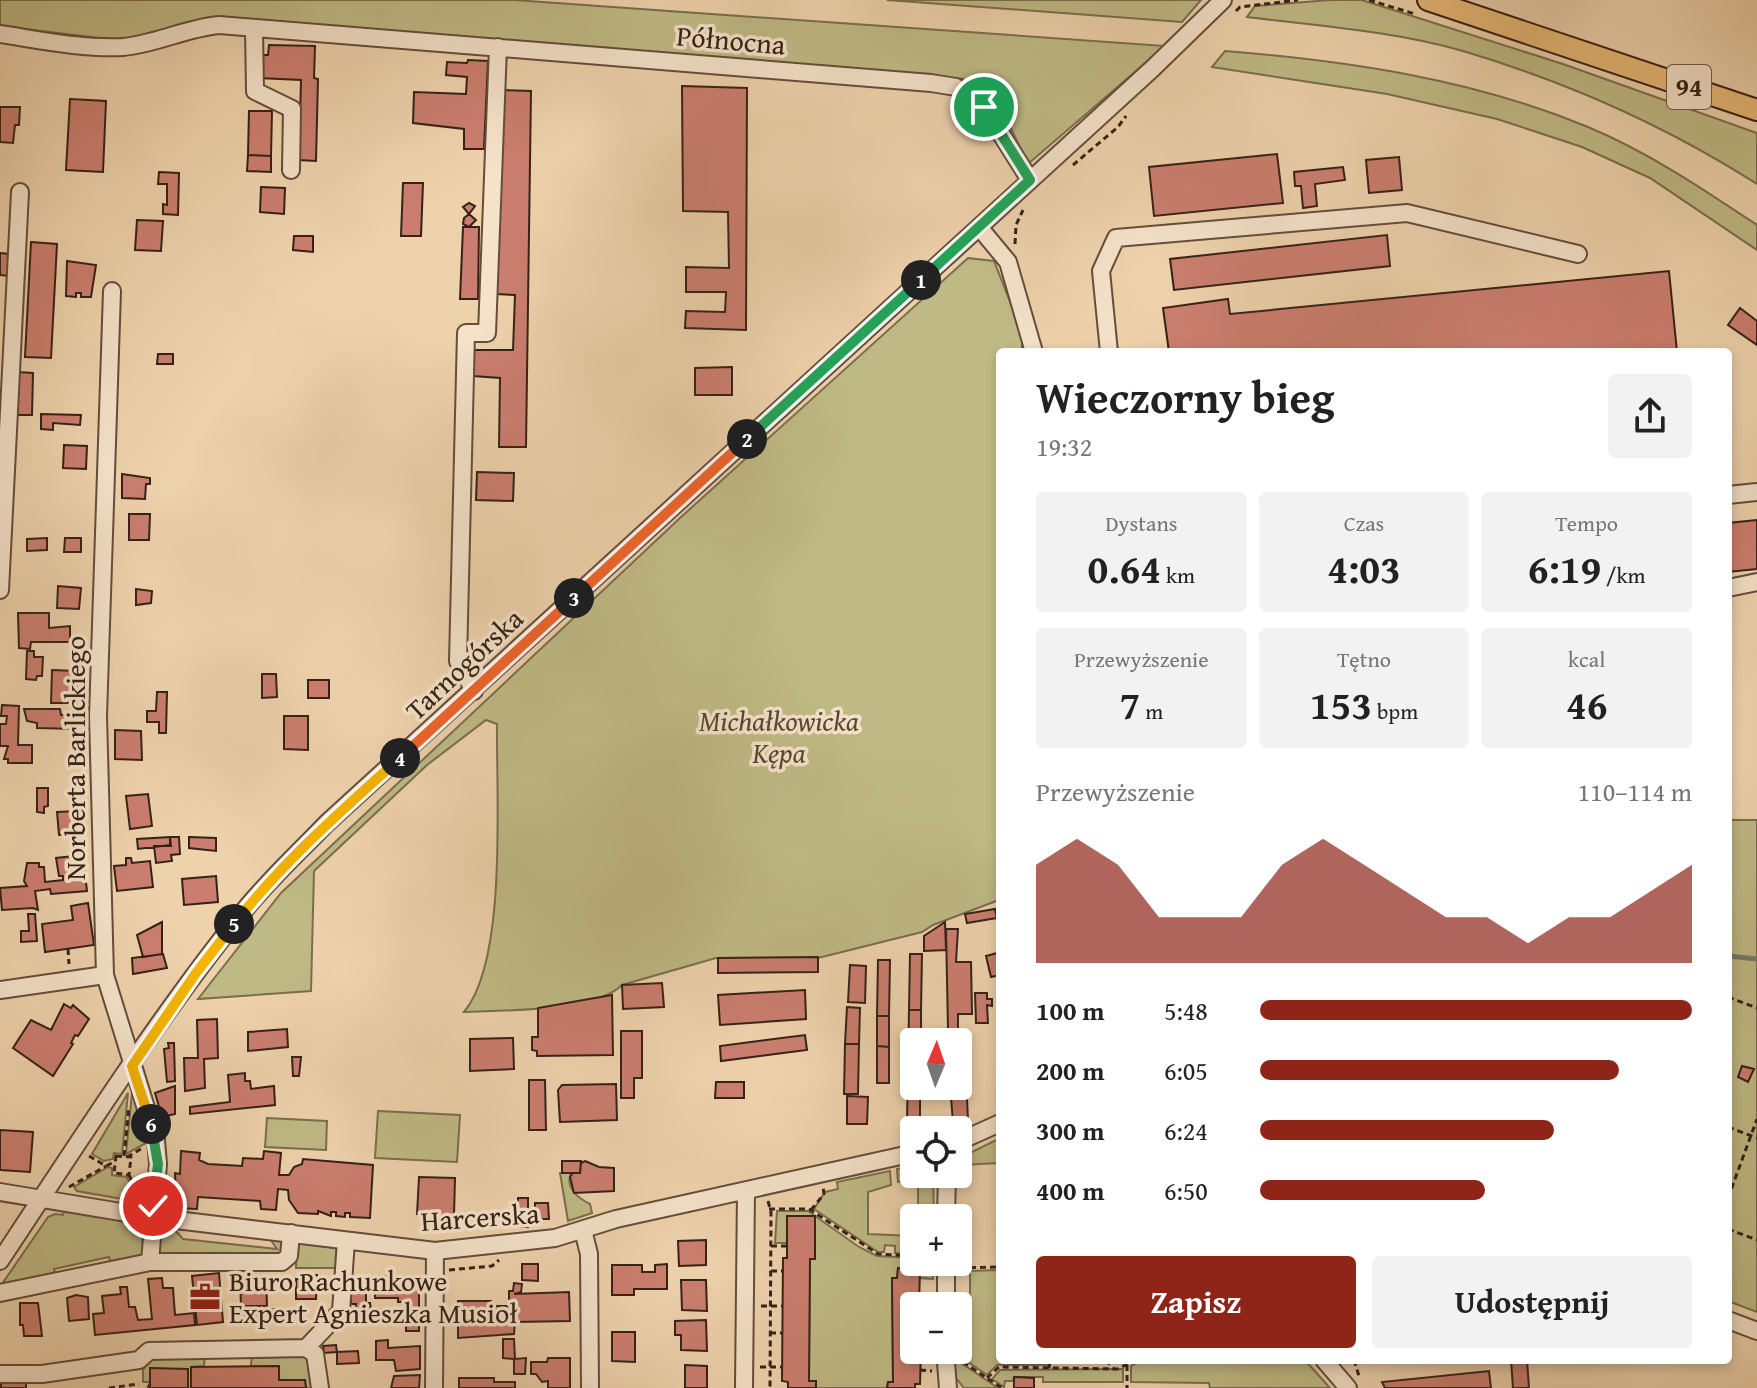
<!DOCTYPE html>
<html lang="pl">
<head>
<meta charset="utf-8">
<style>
	body { margin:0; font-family:"Gentium Book Plus",serif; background:#f2f2f2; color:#222; height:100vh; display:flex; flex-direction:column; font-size:30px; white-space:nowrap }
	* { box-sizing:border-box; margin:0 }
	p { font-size:26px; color:#767676 }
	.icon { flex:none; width:44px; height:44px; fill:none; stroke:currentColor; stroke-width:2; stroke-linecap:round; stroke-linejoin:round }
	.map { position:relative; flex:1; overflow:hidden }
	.panel { position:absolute; left:996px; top:348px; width:736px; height:1016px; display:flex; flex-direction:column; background:#fff; border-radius:8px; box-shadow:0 4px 12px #0003 }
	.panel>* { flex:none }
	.needle { width:52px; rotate:2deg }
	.controls { position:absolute; left:900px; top:1028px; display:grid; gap:16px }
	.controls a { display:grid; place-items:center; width:72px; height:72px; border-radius:8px; background:#fff; box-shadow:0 4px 12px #0003; font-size:40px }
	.pin { position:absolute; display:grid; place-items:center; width:68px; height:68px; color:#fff; margin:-34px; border:4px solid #fff; border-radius:50%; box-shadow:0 2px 8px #0007 }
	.km { position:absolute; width:40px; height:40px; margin:-20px; border-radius:50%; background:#222; color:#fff; font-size:22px; line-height:40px; text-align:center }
	.round { display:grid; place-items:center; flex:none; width:84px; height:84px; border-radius:8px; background:#f2f2f2 }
	.head { display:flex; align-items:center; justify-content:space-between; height:136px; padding:0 40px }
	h1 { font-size:44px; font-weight:700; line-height:60px }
	.metrics { display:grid; grid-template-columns:repeat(3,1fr); gap:12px; height:136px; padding:8px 40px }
	.metrics div { display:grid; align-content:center; border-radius:8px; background:#f2f2f2; text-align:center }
	.metrics b { font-size:40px; font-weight:700 }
	.metrics small { font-size:22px; font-weight:400 }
	.metrics p { font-size:22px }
	.chart { height:224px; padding:16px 40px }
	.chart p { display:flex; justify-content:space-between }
	.chart svg { width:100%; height:144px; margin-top:8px; fill:#8f2418; opacity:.7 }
	.primary-button { display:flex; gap:16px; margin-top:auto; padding:16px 40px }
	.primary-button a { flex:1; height:92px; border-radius:8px; background:#8f2418; color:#fff; font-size:32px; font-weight:700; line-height:92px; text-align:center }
	.primary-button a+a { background:#f2f2f2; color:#222 }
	ul { padding:0 40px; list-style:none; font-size:26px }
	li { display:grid; grid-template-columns:128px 96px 1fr; align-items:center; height:60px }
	li i { height:20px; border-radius:10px; background:#8f2418 }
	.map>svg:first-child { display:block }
</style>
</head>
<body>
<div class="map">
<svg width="1757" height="1388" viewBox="0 0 1757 1388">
	<rect width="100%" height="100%" fill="#eed2ac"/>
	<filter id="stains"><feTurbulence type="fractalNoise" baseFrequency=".0025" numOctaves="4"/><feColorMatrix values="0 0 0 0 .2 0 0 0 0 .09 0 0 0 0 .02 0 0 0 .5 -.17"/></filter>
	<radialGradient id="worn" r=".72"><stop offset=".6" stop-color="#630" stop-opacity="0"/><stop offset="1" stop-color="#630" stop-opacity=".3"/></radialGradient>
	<path fill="#bfba85" stroke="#7a6e4e" stroke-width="2" d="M0,0h514l651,46 -137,118 -30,-63 -34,-22 -676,-53 -164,15 -124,-15z
		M887,0h314l-19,22z
		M1330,0h32l201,64 194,69v51c-91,-58 -190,-102 -294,-133 -69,-20 -144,-25 -216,-34l8,-11z
		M1225,51c124,10 247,28 363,76 60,25 115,62 169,98v25l-107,-72 -68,-31 -85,-28 -110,-25 -175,-27z
		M968,258l26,3 28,71v20h-22l-1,548 -66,25 -11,7 -104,26h-102l-94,27c-27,27 -118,25 -158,27 44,-52 32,-219 33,-288l-11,-4 -59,45 -113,106 -3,120 -113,8 83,-106 399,-375z
		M1728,820h29v492l-29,-11z
		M128,1093l-6,61 -8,-1 -1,6 -9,2 -12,-7z
		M132,1093l14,50 -20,11z
		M378,1111l82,4 -3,47 -82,-4z
		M267,1118l60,3 -1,29 -61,-3z
		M1000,1138v25l-39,2 9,-12z
		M914,1166v8h19l1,44h-16v-41l-20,5 -1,-13z
		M108,1167l4,1v7l15,2 12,25 -62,-11 -3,-4z
		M890,1171l1,14 -23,7v42l46,2v18l-19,-1v-7l-10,-1 -1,7h-6l-64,-43 11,-17 13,-3 -1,-7z
		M560,1173h11c-6,15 7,25 19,31l2,9 -24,8z
		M64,1210l78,15 3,4 -2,26 -6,5 -25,7 -3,-10 -55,12 2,10 -51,8 -3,-3 46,-67 7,-3 8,1z
		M777,1211h31l51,36 18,9 37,2v4h6l13,9v8l-13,-1v-9l-22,-1 -1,10 -5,1 1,103h-5l-1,6h-71v-7h-7l1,-122 -23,-16h-12z
		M166,1228l8,1 9,10 94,10 -7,-10 14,1 -3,15 -119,2 -5,-4 3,-23z
		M297,1242l38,6 4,4v16h-43z
		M997,1270v10l3,1v79h47v5h-50l-10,10 -29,-20 12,-3v-81z
		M252,1352l51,2 7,6 6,28h-10l-1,-8h-26l-1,-14h-27z
		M205,1353l-1,13 -13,1v21h-3v-19h-38v13h-7v-12l6,-13z
		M953,1359h2l43,29h-34l-12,-15z
		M1142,1360h163l25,28h-120l-1,-5 -78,-1v-16z
		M1123,1369v13h-80v-5h-29l-1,4h-8l-1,6 -12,-8 8,-9z"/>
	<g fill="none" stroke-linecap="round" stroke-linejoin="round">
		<path stroke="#717b71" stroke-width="5" d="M1728,956l29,3"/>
	</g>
	<path fill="#cb7e6f" stroke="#362118" stroke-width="2" d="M269,45l46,1 -1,32 4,1 -2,82 -17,-1 2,-80 -42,-2v-23h9z
		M468,60l20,1 -4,88h-20v-20l-51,-6 1,-31 52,2 1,-17 -21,-2 1,-13 20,1z
		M682,86l65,2 -1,242 -61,-2 1,-17 39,1 1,-20h-40v-25l43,1 -1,-56 -45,-1z
		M500,90l31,1 -5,356h-27l1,-69 -27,-2v-26h40l2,-55 -19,-1z
		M70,99l36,2 -3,71 -37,-2z
		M0,107h20l-1,18h-4l-2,18 -13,-1z
		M249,111h23l-1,45 -23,-1z
		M1277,154l6,49 -129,13 -5,-49z
		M248,155l23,1v16l-24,-1z
		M1399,157l3,33 -33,3 -3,-33z
		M1343,167l2,13 -30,4 2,22 -14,2 -2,-22h-6l-1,-14z
		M159,172l20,1 -1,42 -15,-1v-10l4,1v-21h-9z
		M403,183h20l-2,53h-20z
		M261,187l24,1 -1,26 -24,-2z
		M469,203l6,3 -6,8 7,6 -7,7 -6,-3 1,-6 5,-4 -6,-7z
		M137,220l26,1 -2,30 -26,-1z
		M463,227h16l-1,72h-18z
		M1387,235l3,31 -216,24 -4,-31z
		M294,236h19v16l-20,-2z
		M31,242l26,2 -6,114 -26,-1z
		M0,253l10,1 -2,22 -8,-1z
		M67,261l29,4 -5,32h-10v-4h-5v4l-10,-1z
		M1669,271l8,81h-508l-6,-44 65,-9 2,15z
		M1740,308l17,13v24l-29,-20z
		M158,354h15v10h-16z
		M732,367v28h-37v-27z
		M17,372l16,1 -1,42h-16z
		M41,414l40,1 -1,10 -27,-2v7l-12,-1z
		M64,445l23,1 -1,23 -23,-1z
		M477,472l37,1 -1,28 -37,-1z
		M122,474l28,4v6h-4l-1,15 -23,-1z
		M129,514h21l-1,26h-20z
		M1757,520v49l-29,3v-49z
		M47,538v12l-20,1v-12z
		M65,538h16v14h-17z
		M58,586l23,2 -2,21 -22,-1z
		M136,589l16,2 -1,12 -15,2z
		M18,613h31v15l21,-2v16h-39l-1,7 -11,-1z
		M27,651h7v6h9l-1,19h-5l-1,4 -10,-1z
		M52,670l25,1 -1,32h-25z
		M262,674h14l1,23 -15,1z
		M308,680h21v18h-21z
		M157,692h10l-1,41h-7v-11h-12v-11h9z
		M2,705l17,1 -1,39h14v18h-24v-4h-4l4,-13h-8v-22h6l1,-8h-6z
		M24,709h36l1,6 16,-1 4,2v6h-4v7l-40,-1v-5l-10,-2z
		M284,716h24v34l-24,-1z
		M115,730l26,1 1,29 -27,-1z
		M37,788h11v18l-4,1v6l-7,-1z
		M148,794l4,32 -22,3 -4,-33z
		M78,811l3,22 -22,2 -2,-23z
		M170,837h9l1,17 -9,1 1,6 -16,2 -2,-17h17z
		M170,837v8l-32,4 -1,-10z
		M189,837l27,1v13l-27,-3z
		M83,855l4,36 -36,3 -1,-5 -15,2 3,19 -5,-2 -31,2 -2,-22 27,-2 -3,-5 3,-18h12v4h5l1,15 18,-2v-4h-4l-3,-18z
		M126,858h5l1,5 18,-2 3,26 -36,4 -3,-25 12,-1z
		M216,876l2,26 -34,3 -2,-26z
		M88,903l6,42 -49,7 -3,-28 31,-4 -2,-14z
		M995,909l2,9 -30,5 -2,-9z
		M28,914h7l2,27 -16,1v-11h8z
		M162,922v32l-19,3 -6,-22z
		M945,922l1,28 -22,1v-15z
		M946,929h12l-2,33h15l1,52h-14v16h-10z
		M997,953l3,22 -9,2 -5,-21z
		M163,954l4,14 -34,6 -1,-16z
		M910,954h12l-1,56h-12z
		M818,957v15l-100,1v-15z
		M878,960h12l-1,56h-12z
		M850,965l16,1 -1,37 -17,-1z
		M662,983l2,24 -41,2 -1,-24z
		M805,990l1,29 -86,6 -2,-30z
		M975,993h12v6h5v7l-5,-1 1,18h-12z
		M612,995l1,60 -76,1v-5l-5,-1v-13h6v-29z
		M64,1004l7,4 2,-3 16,14 -11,17 -3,-1 -4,8 2,1 -20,32 -40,-28 18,-28 20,10z
		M847,1007l13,1 -1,36h-14z
		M909,1010h12v32h-7v24h-6z
		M877,1016h12v31l-12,-1z
		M217,1019l1,39 -14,1 1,29 -20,3 -1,-33h14l-1,-38z
		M287,1029l1,18 -40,4v-19z
		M621,1031h21v47h-8v20h-13z
		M805,1035l2,15 -86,11 -1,-15z
		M513,1038l1,31 -44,2v-32z
		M168,1043h6l1,38 -8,1 -3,-33 5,-1z
		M845,1044h14l-1,50h-14z
		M877,1046l12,1v36h-12z
		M965,1055l3,66 -15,1 -3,-36h8v-30z
		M292,1057h9l-2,19h-6z
		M908,1066h6v20h6v37h-13z
		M1742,1066l12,3 -6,13 -10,-5z
		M245,1073v8h5l1,8 23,-3 1,19 -85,9v-7l40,-5 -2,-27z
		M529,1080h16l1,50h-17z
		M716,1082h28v16h-29z
		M616,1084l1,36 -57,2 -2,-32 4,-5z
		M175,1086v28l-13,3 -7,-24z
		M847,1096l21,1 -1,27h-20z
		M0,1130l33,2 -3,40 -30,-2z
		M181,1151l19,2 -1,7 9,4 34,2 1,-8 20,1 1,-8 17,2 -2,22h10l5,-8 8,-3 1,-5 70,6 -3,53 -20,-1v-4h-5v4l-9,-1v-4h-5v4l-13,-5v3l-20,-1 -9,-13 -1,-10 -10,-1 -2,21 -15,-1 -1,-8 -62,-4 -1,12 -21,-1 -1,-35 5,1z
		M562,1161h19l-1,12h-18z
		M585,1161l14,6 15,1v23l-40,2 -4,-16 3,-4h7l1,-10z
		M419,1177l36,1 -1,38 -37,-2z
		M518,1198h10v29l-10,-1z
		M535,1203h13l1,16h-14z
		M787,1216h28v43h-5l-1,122h7v7h-28v-6l-6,-1 1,-123h4z
		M706,1240v25l-27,1 -1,-25z
		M522,1264h16v17l-16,-1z
		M667,1264v25h-33v6h-22v-30h30v7h13v-7z
		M898,1268l22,1 -1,37h-5v44h7l-1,34h-5v4h-28l1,-6h5l-1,-104h5z
		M219,1273l4,49 -26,3 -5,-49z
		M308,1275h9l-1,24h-20v-20h11z
		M375,1276l44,1v31h-12v-6h-9v-4h-23z
		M240,1277h26l1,29h-26z
		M162,1278l1,10h10l2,27 19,-2 1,12 -100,10 -2,-21 11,-1 -2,-17 19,-2 -1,-7h7l2,20h6l3,13 14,-1 -4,-40z
		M681,1280h25l1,31 -25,-1z
		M514,1283l8,1 -1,8 -7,2 55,-2 1,29 -55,1 -1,12 -56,4v-37h33l1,5h17v-15h4z
		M351,1293h15v10h4l1,7 48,-2v23h-13v-9l-52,-1 2,-17h-5z
		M76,1295l12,2 1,22 -20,2 -2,-23z
		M20,1303h18l4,33h-18l-1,-11h-3z
		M246,1308l1,3 31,-2v9l-42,4 -1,-13z
		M706,1320l1,31 -26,-1v-15h-6v-14z
		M612,1332h23v30l-23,-1z
		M503,1339h11l1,20 11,-1 -1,16h-11v-15l-11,-1z
		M388,1340v8l32,-2v23l-24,2 -2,-11h-18v-19z
		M336,1345l1,7 21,-1 1,12 -22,1v-12l-13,1 -1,-7z
		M548,1358h22v30h-22v-7l-6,1 -6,-8h-5v-12h16z
		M1511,1360h16l2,28h-16z
		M685,1365l22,1v22h-22z
		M279,1366v14h26l1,8h-115v-21z
		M150,1368l38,1v19h-38z
		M1489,1371l2,17h-106l-3,-6z
		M420,1375l-1,13h-28l3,-12z
		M1014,1377l20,1v10h-20z
		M459,1378h35v4h21v6h-56z
		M1,1381h25v7h-25z"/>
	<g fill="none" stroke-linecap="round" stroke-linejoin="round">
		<g stroke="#644d3d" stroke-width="20">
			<path id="minor" d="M254,29l1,62 37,18 -1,61
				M0,34c40,6 82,15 123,13 33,-3 63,-19 96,-22l712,58 25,4 28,20 46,73
				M979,227l29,35 26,90
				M112,291l-14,425 7,259 51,165 2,24 -8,98
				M1109,352l-8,-81 15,-33 291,-25 171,41
				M1728,495l29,-3
				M1728,588l29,-6
				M0,590l20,-398
				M474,691l-16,-30 8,-328h21l11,-286
				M0,990l105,-15
				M958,1142l42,-19
				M0,1192l151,25 284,34 120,-13 61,-19 298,-66
				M946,1218l1,-44
				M583,1230l6,24 1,134
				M0,1261c79,-119 157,-243 247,-354 25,-30 53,-56 80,-84l825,-754 71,-69
				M0,1293l150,-31h132l7,-6 2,-23
				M946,1306v-44
				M1728,1320l29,11
				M306,1348l9,6 5,34
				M945,1350l3,38
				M1324,1360l24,28
				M0,1374h42l97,-14 10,-9 157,-3 35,-37 5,-70
				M434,1388l1,-137
				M744,1388l2,-197"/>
		</g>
		<g stroke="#362118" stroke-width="24">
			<path id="major" d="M1428,0l329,110"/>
		</g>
		<path stroke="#362118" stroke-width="3" stroke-dasharray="6 4" stroke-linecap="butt" d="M1369,0l46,14
			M1236,11l4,-4 58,-7
			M1073,165l45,-38 8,-11
			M1015,244l1,-19 7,-15
			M68,949l1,15
			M1728,997l29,11
			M1728,1127l29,11
			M89,1156l17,10 8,-4
			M116,1156l15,1 -2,18 -15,-2z
			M124,1156l5,-49
			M127,1157l14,-8
			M129,1175l9,18
			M69,1187l37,-21
			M1728,1198l29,-79
			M768,1201l3,11 -1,176
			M769,1209h40l69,45 36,2
			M811,1210l13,-16 -1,-7
			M1728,1229l29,11
			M771,1246h16
			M999,1267l1,12
			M960,1268l40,-1
			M449,1270l43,-4 7,-6
			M771,1271h12
			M919,1301h13
			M761,1306h22
			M770,1333h12
			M1106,1360l8,9
			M1354,1360l5,16
			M963,1362l39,26
			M1127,1365v23
			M760,1367h22
			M1049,1368l1,-8
			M920,1370l12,1
			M987,1378l12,-11 118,2 20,-9
			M109,1388l30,-4
			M148,1388l2,-4"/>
		<use href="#minor" stroke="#f4e2c9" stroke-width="16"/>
		<use href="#major" stroke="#e7b976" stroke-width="20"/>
	</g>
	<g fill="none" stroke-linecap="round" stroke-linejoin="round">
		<g stroke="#fff" stroke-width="16">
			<path id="split-1" d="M921,280l109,-100 -46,-73"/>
		</g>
		<g stroke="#fff" stroke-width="16">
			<path id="split-2" d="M747,439l174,-159"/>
		</g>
		<g stroke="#fff" stroke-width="16">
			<path id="split-3" d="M574,598l173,-159"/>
		</g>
		<g stroke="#fff" stroke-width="16">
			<path id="split-4" d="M400,758l174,-160"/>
		</g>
		<g stroke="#fff" stroke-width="16">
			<path id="split-5" d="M234,924c49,-62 108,-114 166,-166"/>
		</g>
		<g stroke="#fff" stroke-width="16">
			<path id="split-6" d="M151,1124l-19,-58 64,-93 38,-49"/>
		</g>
		<g stroke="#fff" stroke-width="16">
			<path id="split-7" d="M151,1124l7,40 -5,42"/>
		</g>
		<use href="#split-1" stroke="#22a559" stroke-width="10"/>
		<use href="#split-2" stroke="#22a559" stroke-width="10"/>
		<use href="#split-3" stroke="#f0652b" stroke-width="10"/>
		<use href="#split-4" stroke="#f0652b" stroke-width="10"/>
		<use href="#split-5" stroke="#f5b400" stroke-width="10"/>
		<use href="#split-6" stroke="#f5b400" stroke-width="10"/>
		<use href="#split-7" stroke="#22a559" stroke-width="10"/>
	</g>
	<defs>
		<g id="office-bare" transform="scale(2.4)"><path d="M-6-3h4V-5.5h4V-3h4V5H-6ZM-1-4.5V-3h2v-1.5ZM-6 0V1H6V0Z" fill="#8f2418" stroke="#f4e2c9" stroke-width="2.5" paint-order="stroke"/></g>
	</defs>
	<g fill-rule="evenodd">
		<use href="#office-bare" x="205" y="1297"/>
	</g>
	<g text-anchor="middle" stroke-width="7" stroke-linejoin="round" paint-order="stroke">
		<rect fill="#f4e2c9" stroke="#6f5b4d" stroke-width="2" x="1667" y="65" width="44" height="44" rx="6"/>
		<g font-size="26" font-weight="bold" fill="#362118">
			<text x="1689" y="96">94</text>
		</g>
		<g font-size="28" fill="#362118" stroke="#f4e2c9">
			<text transform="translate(731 40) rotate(5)" y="10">Północna</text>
			<text transform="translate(464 664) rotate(-43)" y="10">Tarnogórska</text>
			<text transform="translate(75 758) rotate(-90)" y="10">Norberta Barlickiego</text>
			<text transform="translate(480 1217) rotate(-4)" y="10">Harcerska</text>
		</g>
		<g font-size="28" font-style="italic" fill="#584733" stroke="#f4e2c9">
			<text x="779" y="731">Michałkowicka<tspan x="779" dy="32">Kępa</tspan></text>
		</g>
		<g font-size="28" fill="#362118" stroke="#f4e2c9" text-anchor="start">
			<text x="229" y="1291">Biuro Rachunkowe<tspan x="229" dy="32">Expert Agnieszka Musioł</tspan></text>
		</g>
	</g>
	<rect width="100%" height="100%" filter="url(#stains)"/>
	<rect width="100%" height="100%" fill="url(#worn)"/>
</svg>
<div class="controls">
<a><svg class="needle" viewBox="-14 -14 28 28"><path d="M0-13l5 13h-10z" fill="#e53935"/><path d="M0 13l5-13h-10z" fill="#767676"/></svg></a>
<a><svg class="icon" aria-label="locate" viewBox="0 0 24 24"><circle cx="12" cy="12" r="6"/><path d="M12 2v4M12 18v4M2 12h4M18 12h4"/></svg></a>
<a>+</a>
<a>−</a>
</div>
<div class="pin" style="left:984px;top:107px;background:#1e9e55"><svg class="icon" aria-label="arrive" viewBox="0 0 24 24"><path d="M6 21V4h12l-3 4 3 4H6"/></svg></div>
<div class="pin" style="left:153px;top:1206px;background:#d93025"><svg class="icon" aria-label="check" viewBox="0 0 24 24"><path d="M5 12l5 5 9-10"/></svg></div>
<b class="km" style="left:921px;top:280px">1</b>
<b class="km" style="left:747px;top:439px">2</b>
<b class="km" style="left:574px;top:598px">3</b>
<b class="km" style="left:400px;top:758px">4</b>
<b class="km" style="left:234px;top:924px">5</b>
<b class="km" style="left:151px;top:1124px">6</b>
<section class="panel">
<div class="head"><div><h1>Wieczorny bieg</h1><p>19:32</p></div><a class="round"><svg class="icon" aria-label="share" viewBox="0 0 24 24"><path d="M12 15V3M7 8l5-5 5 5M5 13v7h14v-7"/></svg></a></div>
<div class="metrics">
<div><p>Dystans</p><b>0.64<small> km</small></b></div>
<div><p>Czas</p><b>4:03</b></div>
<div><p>Tempo</p><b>6:19<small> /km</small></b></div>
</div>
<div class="metrics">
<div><p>Przewyższenie</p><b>7<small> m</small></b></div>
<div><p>Tętno</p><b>153<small> bpm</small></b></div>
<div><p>kcal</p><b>46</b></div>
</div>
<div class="chart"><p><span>Przewyższenie</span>110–114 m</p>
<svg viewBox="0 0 160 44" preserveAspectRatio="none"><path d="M0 44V14L10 6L20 14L30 30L40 30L50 30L60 14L70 6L80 14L90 22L100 30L110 30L120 38L130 30L140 30L150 22L160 14V44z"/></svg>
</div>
<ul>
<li><b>100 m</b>5:48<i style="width:100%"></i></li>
<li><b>200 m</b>6:05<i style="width:83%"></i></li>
<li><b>300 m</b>6:24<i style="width:68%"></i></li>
<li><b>400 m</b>6:50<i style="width:52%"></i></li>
</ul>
<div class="primary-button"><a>Zapisz</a><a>Udostępnij</a></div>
</section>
</div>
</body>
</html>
